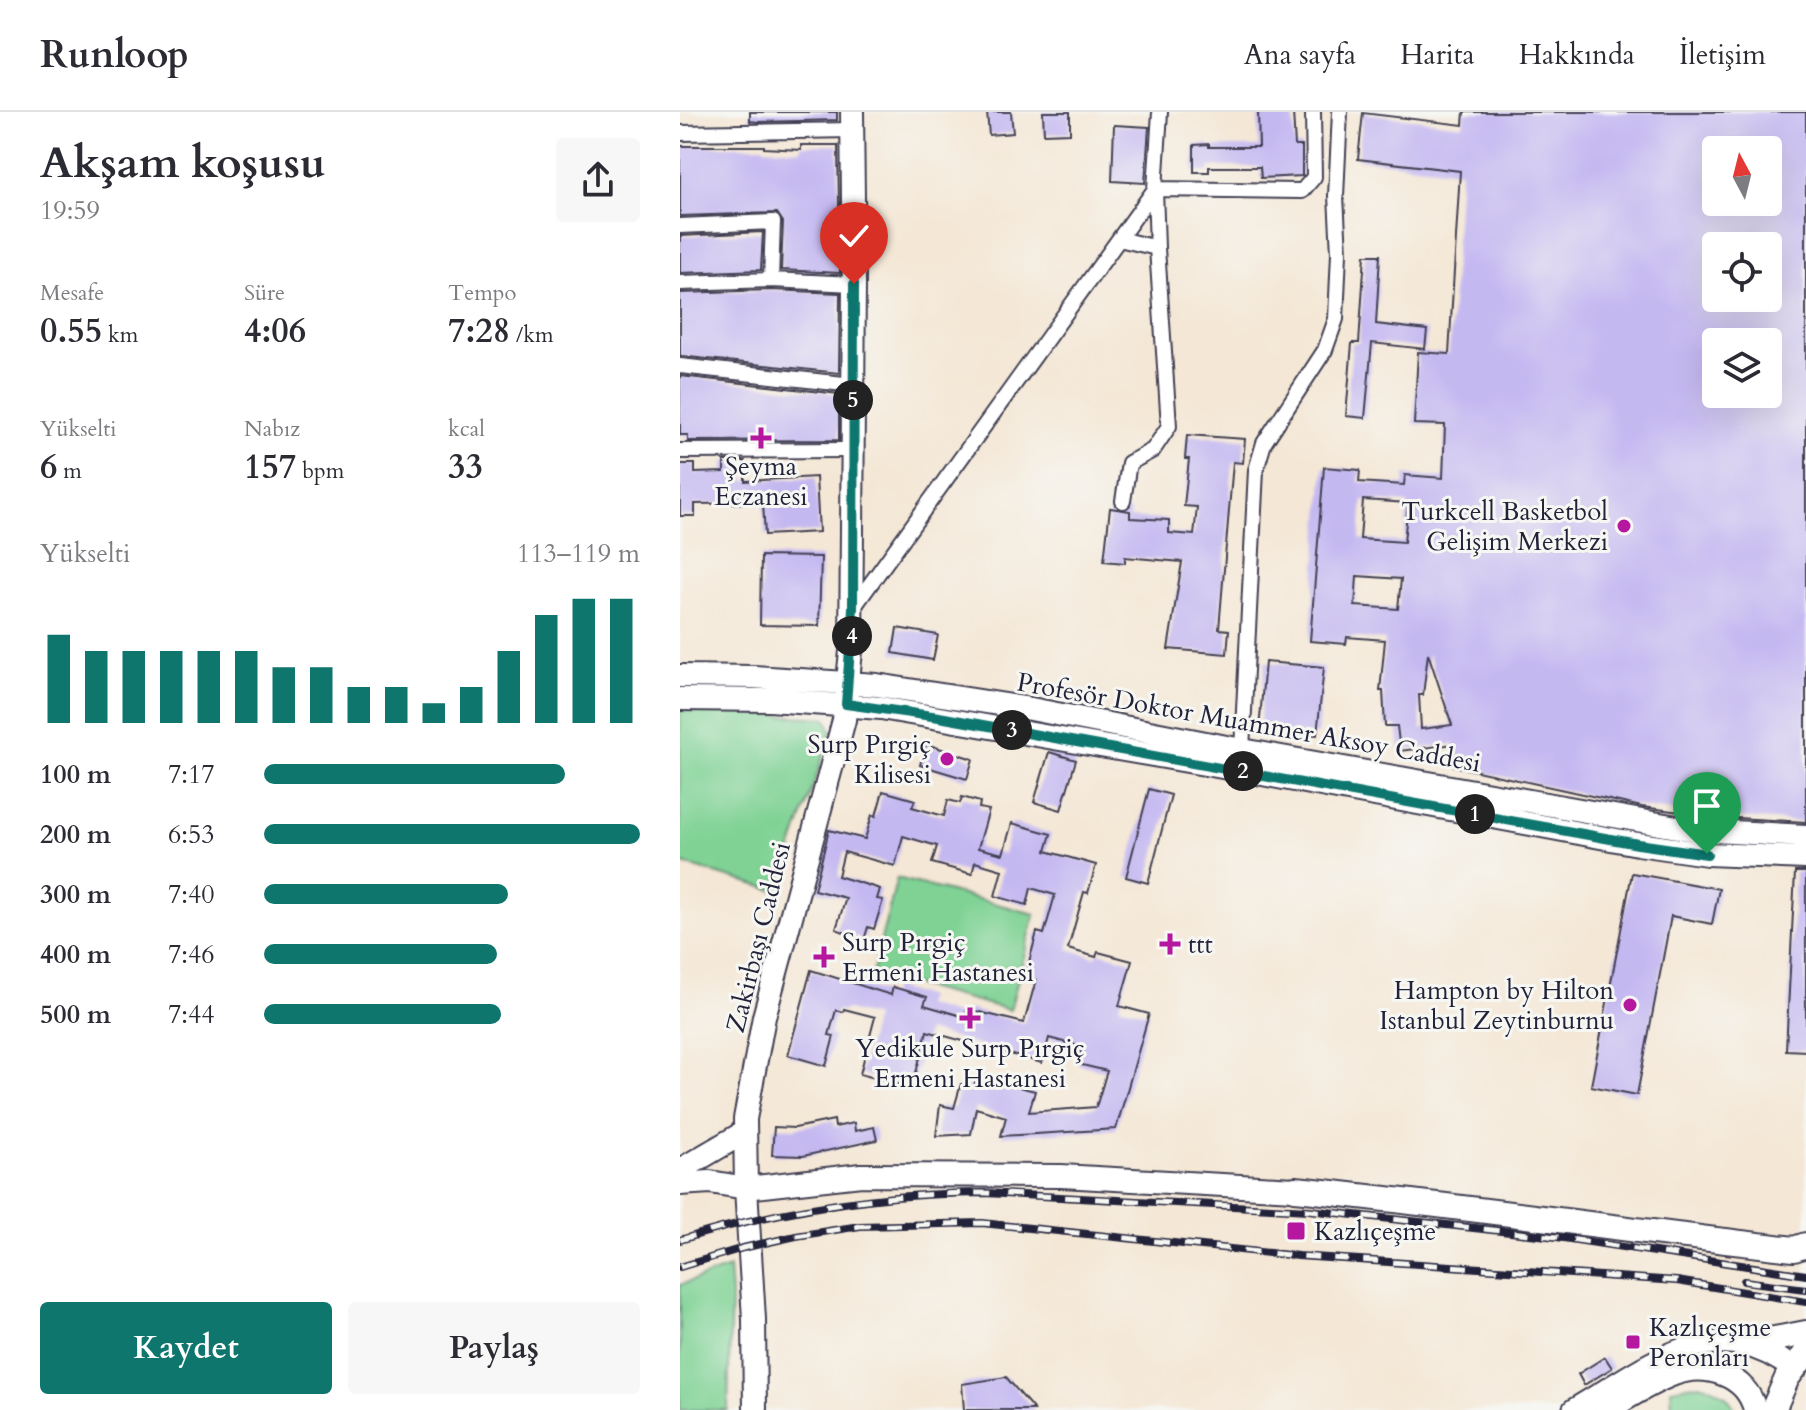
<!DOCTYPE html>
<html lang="tr">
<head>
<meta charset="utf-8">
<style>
	body { margin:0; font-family:Cardo,serif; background:#f7f7f7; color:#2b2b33; height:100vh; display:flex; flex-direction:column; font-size:30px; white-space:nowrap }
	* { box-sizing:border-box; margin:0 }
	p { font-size:26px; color:#7c7c81 }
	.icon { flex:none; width:44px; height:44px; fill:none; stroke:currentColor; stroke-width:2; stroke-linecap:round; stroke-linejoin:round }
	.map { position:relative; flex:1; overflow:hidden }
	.side { display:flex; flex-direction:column; background:#fff; width:680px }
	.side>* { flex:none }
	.needle { width:52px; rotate:353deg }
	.fabs { position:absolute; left:1022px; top:24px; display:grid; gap:16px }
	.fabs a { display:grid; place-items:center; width:80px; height:80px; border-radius:8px; background:#fff; box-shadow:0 8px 32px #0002; font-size:40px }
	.pin { position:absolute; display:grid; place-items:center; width:68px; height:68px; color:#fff; margin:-82px -34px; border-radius:50% 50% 50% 0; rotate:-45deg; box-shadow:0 0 8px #0007 }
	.pin .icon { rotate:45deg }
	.km { position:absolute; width:40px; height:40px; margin:-20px; border-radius:50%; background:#222; color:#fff; font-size:22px; line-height:40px; text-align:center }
	.round { display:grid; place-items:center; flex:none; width:84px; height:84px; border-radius:8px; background:#f7f7f7 }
	.overview { display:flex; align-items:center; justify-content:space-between; height:136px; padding:0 40px }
	h1 { font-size:44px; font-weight:800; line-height:60px }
	.figures { display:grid; grid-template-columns:repeat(3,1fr); gap:12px; height:136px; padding:8px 40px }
	.figures div { display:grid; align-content:center }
	.figures b { font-size:34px; font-weight:800 }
	.figures small { font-size:22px; font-weight:400 }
	.figures p { font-size:22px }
	.chart { height:224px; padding:16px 40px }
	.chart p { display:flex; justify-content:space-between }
	.chart svg { width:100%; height:144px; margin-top:8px; stroke:#0f766e; stroke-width:6 }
	.cta { display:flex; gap:16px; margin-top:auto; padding:16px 40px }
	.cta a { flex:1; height:92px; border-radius:8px; background:#0f766e; color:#fff; font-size:32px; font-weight:800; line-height:92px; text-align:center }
	.cta a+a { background:#f7f7f7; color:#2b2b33 }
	ul { padding:0 40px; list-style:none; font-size:26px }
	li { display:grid; grid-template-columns:128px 96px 1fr; align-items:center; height:60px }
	li i { height:20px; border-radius:10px; background:#0f766e }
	header { display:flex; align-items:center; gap:48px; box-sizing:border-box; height:112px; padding:0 40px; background:#fff; border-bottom:2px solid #e1e1e2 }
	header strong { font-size:38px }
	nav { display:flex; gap:44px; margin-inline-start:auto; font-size:28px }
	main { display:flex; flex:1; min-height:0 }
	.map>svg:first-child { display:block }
</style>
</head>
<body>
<header>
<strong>Runloop</strong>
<nav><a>Ana sayfa</a><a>Harita</a><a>Hakkında</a><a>İletişim</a></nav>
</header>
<main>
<section class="side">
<div class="overview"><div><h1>Akşam koşusu</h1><p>19:59</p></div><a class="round"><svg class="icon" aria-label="share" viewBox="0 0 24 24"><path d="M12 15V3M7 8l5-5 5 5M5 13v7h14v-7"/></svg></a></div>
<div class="figures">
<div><p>Mesafe</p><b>0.55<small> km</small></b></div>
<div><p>Süre</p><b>4:06</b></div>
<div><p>Tempo</p><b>7:28<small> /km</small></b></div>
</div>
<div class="figures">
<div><p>Yükselti</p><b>6<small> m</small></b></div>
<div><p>Nabız</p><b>157<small> bpm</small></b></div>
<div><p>kcal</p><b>33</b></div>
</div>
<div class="chart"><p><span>Yükselti</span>113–119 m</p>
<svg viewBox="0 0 160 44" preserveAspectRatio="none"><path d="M5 44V17M15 44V22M25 44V22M35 44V22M45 44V22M55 44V22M65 44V27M75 44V27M85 44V33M95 44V33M105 44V38M115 44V33M125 44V22M135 44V11M145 44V6M155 44V6"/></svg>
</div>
<ul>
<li><b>100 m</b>7:17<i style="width:80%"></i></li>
<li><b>200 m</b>6:53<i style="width:100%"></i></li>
<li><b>300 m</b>7:40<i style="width:65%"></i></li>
<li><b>400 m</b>7:46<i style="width:62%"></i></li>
<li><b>500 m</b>7:44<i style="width:63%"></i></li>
</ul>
<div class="cta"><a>Kaydet</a><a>Paylaş</a></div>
</section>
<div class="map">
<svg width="1126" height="1298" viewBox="0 0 1126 1298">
	<rect width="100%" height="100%" fill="#f6f6f2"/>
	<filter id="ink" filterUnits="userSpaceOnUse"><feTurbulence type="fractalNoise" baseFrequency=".0125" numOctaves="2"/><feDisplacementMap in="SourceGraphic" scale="16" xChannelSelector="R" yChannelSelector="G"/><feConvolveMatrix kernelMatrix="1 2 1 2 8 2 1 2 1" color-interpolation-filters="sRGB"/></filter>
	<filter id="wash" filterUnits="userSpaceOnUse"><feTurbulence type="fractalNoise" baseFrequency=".006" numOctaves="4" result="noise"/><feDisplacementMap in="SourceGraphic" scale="32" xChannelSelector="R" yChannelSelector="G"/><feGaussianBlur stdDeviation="1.8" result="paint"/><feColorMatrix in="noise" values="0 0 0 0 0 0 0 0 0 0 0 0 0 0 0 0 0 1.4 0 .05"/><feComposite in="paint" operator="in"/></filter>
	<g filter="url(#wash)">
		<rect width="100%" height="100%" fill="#f4e7d5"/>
		<path fill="#7fd294" stroke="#507a68" stroke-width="2" d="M0,598l146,8 6,13 -55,160 -97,-28z
			M217,766l138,36 -25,96 -138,-36z
			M49,1156l2,27 -3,115h-48v-125z
			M1019,1272c17,4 29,9 36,26h-63l-1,-21z"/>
		<g id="blocks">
			<path fill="#c4b8f1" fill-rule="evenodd" d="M70,0h87v8l-79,2 -8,-1z
				M307,0h24l2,21 -24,2z
				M363,0h27v21l-26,1z
				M578,0h35l2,34h7v30l-41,2 -1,-11h-51v5h-15v-27l15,-1v3h50z
				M784,0h342v710l-87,-5 -77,-10 -188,-41v-22l-54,7 -3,-25h-12l-2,-35h-3l5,-51 -38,-3 -1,7 -36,-3 14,-174 36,3 -1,12 45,3 1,-10 38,3 2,-53 -31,-1 4,-72 31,2 11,-183 -102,-12 5,-46 100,12zM1036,38h52v52h-52zM1036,134h52v52h-52zM1036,230h52v52h-52zM683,388l45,3 -4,39 -44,-3zM677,464l44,3 -3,30 -43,-3zM748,541l24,72 -31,4 -2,-34h4z
				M434,13l35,2 -4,56 -33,-2z
				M121,33h37l2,128 -59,-3 2,-48 -6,-9 -97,3v-70h84v2l37,2z
				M83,120l-2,38 -81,3v-37z
				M685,143h15l-4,69 51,6 -2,19 -53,-6 -7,75 -19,-2 6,-73h7z
				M91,178l69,3 -1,80 -159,-17v-63z
				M0,264l159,18v46l-151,1v-6h-8z
				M507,323l58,4 -2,24 -10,-1 -14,167 10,1 -2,24 -59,-5 14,-87 -57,-5v6l-21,-2 6,-53 20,3v7l39,2v13l25,2 3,-28 -13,-1 5,-47h-4z
				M44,349h21v20l71,-4 3,55 -54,3 -2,-32 -68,1v12h-15v-52h15v9l29,-1z
				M81,444l60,1 -2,69 -59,-1z
				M217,516l41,7 -5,25 -40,-7z
				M585,550l59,5 -7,68 -58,-5z
				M246,632l47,15 -6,20 -47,-14z
				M369,640l27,8 -15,50 -27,-8z
				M469,677l22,6 -23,88 -22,-6z
				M203,679l32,9 -3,7 32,9 4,-16 12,3 2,-6 18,5 -1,6 10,2 -11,38 25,6 9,-31 39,11 -5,17 50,14 -8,28 -4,-1 -16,57 28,8 2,-5 34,9 -13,45 30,8 -33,115 -115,7 5,-19 -30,-9 -5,26 -35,2 4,-31 14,3 7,-24 12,4 4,-11 58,14 -6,21 67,-5 11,-36 -29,-7 4,-17 -33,-9 -7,25 -115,-32 -15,57 -52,-14 15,-57 -31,-8 -1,3 -7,-2 -7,25 5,1 -8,30 -38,-11 23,-85 80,25 2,-8 34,10 -3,8 41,12 2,-8 57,14 12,-43 -11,-3 12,-45 7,2 11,-39 -24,-7 -4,17 -32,-9 7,-26 -27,-8 -3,12 -40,-11 5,-17 -34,-10 -8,30 -51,-14 -6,24 42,13 -3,10 6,1 -9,29 -6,-2 -4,13 -28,-11 10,-31 -32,-8 15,-60 36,9 7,-24 4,1z
				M1115,760h11v179l-20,-1z
				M952,761l87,16 -7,35 -41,-8 -34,179 -46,-9z
				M154,1008l1,7 19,-4 1,8 19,-4 3,13 -74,16 -31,-1 2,-28 21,1z
				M925,1245l7,11 -28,17 -6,-11z
				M326,1265l28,33h-70l-2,-26z"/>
		</g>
	</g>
	<g filter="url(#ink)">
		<use href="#blocks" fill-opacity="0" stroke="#424052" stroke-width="2"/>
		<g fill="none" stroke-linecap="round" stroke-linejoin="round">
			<g stroke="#424052" stroke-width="18">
				<path id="street" d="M0,21l172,-3
					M0,114l93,-4 -2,58
					M439,127l38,9 12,178 -16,24 -24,13 -6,38
					M477,136l-2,-59 5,-77
					M0,171l91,-3 83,4
					M0,254l173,19
					M0,339l172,-1
					M173,496l302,-419 147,2 12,-14 -1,-65
					M562,638l14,-280 8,-27 61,-93 11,-31 3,-66 -3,-57 4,-84"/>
			</g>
			<g stroke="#424052" stroke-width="26">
				<path id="secondary" d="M0,564l74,1 123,8 154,24 211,41 400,71 53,9 111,6
					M0,587l90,1 111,8 376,65 381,71 69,10 99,4
					M0,1058l63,-37
					M0,1072l30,-2 36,6 115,-13 200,1 234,13
					M75,1298l-1,-91 -8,-131 -1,-69 19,-102 80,-297 7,-69 3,-367 -2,-172
					M894,1298c71,-41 139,-104 219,-41
					M927,1298c22,-13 43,-27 67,-36 32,-12 73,1 81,36"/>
			</g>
			<g stroke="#424052" stroke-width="28">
				<path id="primary" d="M615,1077c167,17 333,41 499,60l12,-4
					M1064,1233l62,-12
					M1093,1298l14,-32 19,-25"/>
			</g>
			<use href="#street" stroke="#fff" stroke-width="14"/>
			<use href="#secondary" stroke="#fff" stroke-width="22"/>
			<use href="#primary" stroke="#fff" stroke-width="24"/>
			<g stroke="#22223b" stroke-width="8">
				<path id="rail" d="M0,1128c100,-31 200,-47 305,-47l324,17 248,27 249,38
					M0,1155l63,-19 53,-12 64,-10 122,-3 316,33 379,25 129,21
					M1064,1169l62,8"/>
			</g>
			<use href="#rail" stroke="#f6f6f2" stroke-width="5" stroke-dasharray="15" stroke-linecap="butt"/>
		</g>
	</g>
	<g fill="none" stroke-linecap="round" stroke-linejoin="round" filter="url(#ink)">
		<g stroke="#fff" stroke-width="16">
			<path id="route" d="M174,172l-1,324 -7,96 93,13 699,127 69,10"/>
		</g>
		<use href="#route" stroke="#0f766e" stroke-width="10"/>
	</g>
	<g fill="#b5179e" stroke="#f6f6f2" stroke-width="3">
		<path d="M77 314h8v8h8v8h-8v8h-8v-8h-8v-8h8z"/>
		<circle cx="944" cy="414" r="8"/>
		<circle cx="267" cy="647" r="8"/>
		<path d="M486 820h8v8h8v8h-8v8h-8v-8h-8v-8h8z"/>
		<path d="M140 833h8v8h8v8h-8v8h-8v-8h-8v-8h8z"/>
		<circle cx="950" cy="893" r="8"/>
		<path d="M286 894h8v8h8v8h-8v8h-8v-8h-8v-8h8z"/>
		<rect x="606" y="1109" width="20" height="20" rx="4"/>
		<rect x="945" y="1222" width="16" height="16" rx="4"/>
	</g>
	<g text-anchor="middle" stroke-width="6" stroke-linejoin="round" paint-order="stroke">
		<g font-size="26" fill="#22223b" stroke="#f6f6f2" text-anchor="start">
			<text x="81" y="363" text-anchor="middle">Şeyma<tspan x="81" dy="30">Eczanesi</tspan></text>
			<text x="928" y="408" text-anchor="end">Turkcell Basketbol<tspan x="928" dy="30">Gelişim Merkezi</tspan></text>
			<text x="251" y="641" text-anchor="end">Surp Pırgiç<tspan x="251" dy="30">Kilisesi</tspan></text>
			<text x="162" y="839">Surp Pırgiç<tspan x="162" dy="30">Ermeni Hastanesi</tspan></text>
			<text x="508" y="841">ttt</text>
			<text x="934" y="887" text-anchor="end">Hampton by Hilton<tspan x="934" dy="30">Istanbul Zeytinburnu</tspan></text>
			<text x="290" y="945" text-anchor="middle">Yedikule Surp Pırgiç<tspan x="290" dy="30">Ermeni Hastanesi</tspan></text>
			<text x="634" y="1128">Kazlıçeşme</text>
			<text x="969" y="1224">Kazlıçeşme<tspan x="969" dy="30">Peronları</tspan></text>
		</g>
		<g font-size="26" fill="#22223b" stroke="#f6f6f2">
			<text transform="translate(569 610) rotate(10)" y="9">Profesör Doktor Muammer Aksoy Caddesi</text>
			<text transform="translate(78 825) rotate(-76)" y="9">Zakirbaşı Caddesi</text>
		</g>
	</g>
</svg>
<div class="fabs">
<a><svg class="needle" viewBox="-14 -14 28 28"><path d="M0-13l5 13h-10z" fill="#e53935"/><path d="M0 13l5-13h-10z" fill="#7c7c81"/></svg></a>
<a><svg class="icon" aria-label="locate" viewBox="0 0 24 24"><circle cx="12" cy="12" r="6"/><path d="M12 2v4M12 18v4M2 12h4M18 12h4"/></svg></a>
<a><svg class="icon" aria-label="layers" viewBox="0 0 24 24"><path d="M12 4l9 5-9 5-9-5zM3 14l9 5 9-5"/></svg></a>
</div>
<div class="pin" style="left:1027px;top:742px;background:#1e9e55"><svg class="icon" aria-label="arrive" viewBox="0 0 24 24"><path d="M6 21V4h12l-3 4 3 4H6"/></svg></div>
<div class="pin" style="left:174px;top:172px;background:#d93025"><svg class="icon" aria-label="check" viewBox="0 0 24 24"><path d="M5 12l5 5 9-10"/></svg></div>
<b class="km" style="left:795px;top:702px">1</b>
<b class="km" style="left:563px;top:659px">2</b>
<b class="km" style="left:332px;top:618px">3</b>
<b class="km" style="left:172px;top:524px">4</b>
<b class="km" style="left:173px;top:288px">5</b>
</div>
</main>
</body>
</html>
